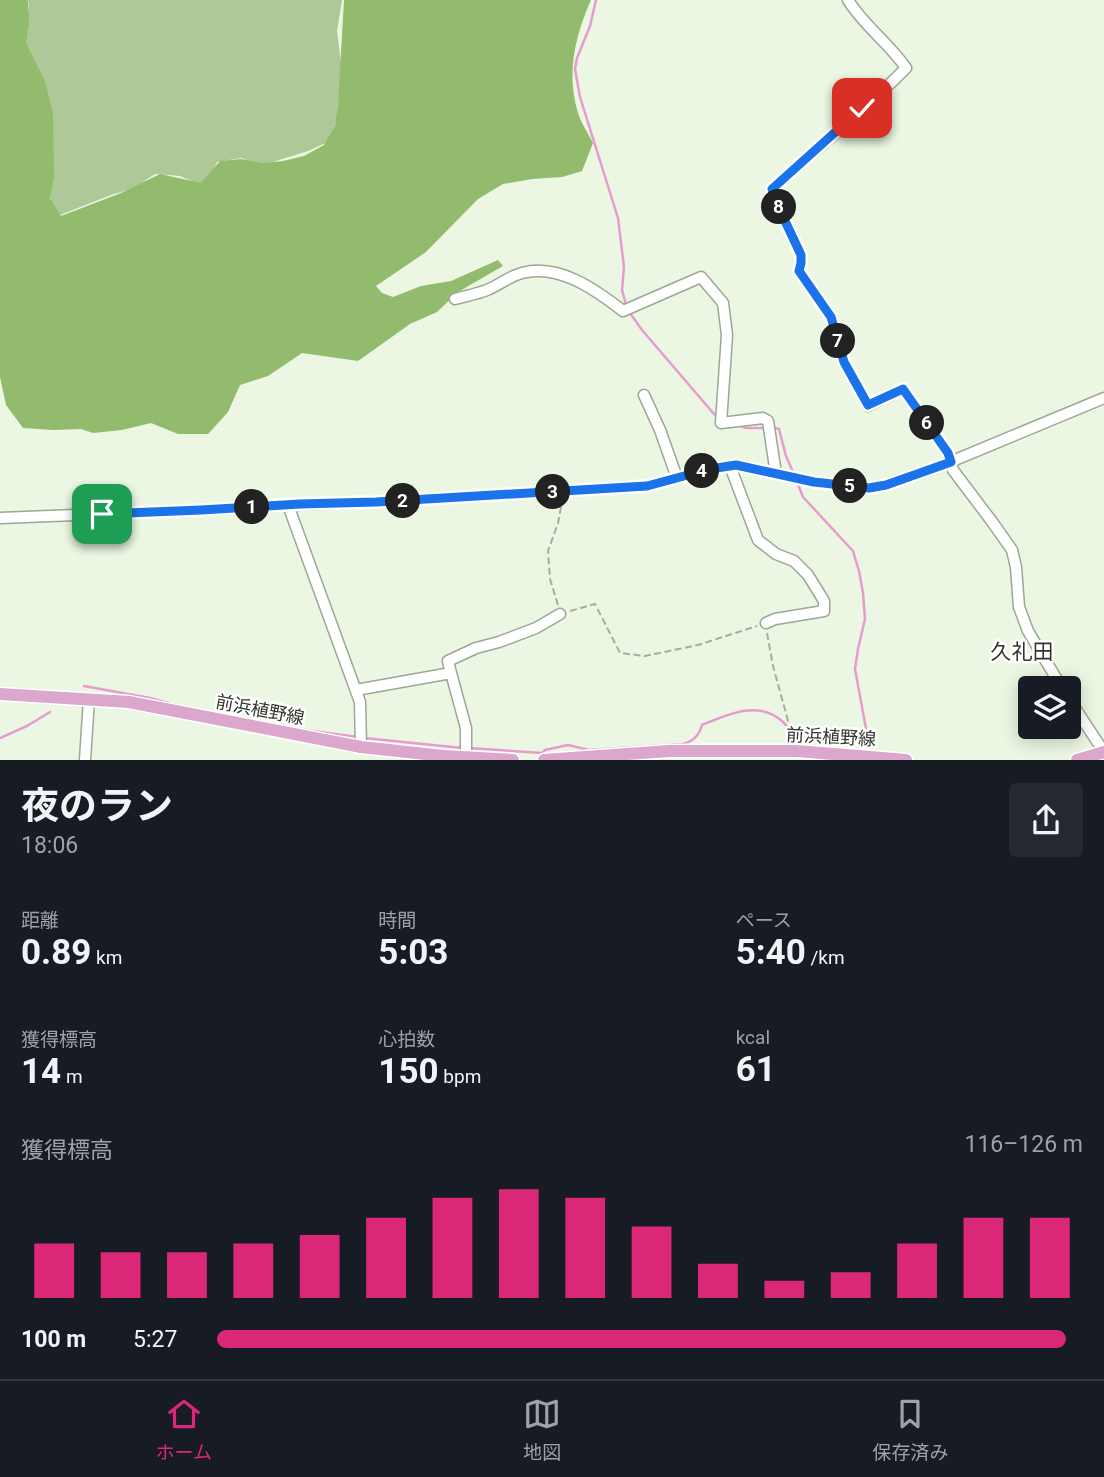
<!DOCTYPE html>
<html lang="ja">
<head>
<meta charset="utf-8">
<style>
	body { margin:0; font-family:Roboto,"Noto Sans JP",sans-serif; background:#242831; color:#f1f3f6; height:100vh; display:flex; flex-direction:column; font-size:26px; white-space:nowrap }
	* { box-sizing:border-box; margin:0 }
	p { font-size:23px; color:#9ea1a6 }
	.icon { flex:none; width:38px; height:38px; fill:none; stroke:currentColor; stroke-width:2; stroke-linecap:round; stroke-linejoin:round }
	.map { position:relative; height:760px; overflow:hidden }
	.panel { display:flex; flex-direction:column; background:#171b24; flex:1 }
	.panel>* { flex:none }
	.fabs { position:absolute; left:1018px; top:676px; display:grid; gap:14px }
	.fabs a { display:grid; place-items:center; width:63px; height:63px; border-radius:7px; background:#171b24; box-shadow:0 4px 18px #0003; font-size:35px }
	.pin { position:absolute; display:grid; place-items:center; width:60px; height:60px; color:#fff; margin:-30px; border-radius:14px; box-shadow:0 4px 10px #0006 }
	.km { position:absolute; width:35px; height:35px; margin:-18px; border-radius:50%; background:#222; color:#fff; font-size:19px; line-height:35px; text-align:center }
	.round { display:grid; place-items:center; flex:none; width:74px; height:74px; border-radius:7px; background:#242831 }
	.summary { display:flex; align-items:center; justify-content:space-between; height:119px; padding:0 21px }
	h1 { font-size:38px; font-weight:700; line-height:52px }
	.metrics { display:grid; grid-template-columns:repeat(3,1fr); gap:10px; height:119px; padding:7px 21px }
	.metrics div { display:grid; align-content:center }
	.metrics b { font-size:35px; font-weight:700 }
	.metrics small { font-size:19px; font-weight:400 }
	.metrics p { font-size:19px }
	.chart { height:196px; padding:14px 21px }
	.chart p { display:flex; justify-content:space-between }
	.chart svg { width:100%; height:126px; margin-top:7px; stroke:#db2777; stroke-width:6 }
	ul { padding:0 21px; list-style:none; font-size:23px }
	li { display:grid; grid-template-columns:112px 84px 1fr; align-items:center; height:52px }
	li i { height:18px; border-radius:9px; background:#db2777 }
	.tab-bar { display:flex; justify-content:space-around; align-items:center; height:98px; border-top:2px solid #363941; background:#171b24; font-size:19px; color:#9ea1a6 }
	.tab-bar a { display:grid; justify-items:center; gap:4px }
	.tab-bar .on { color:#db2777 }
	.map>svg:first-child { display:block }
</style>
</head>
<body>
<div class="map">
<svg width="1104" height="760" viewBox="0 0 1104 760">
	<rect width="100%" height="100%" fill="#ebf7e2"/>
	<path fill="#aec898" d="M27,0h315l-5,31 6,48 -5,23 -1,16 -7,23 -22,10 -45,14 -22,-7 -24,4 -10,23 -5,1 -22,-10 -25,-2 -21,14 -23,7 -51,20 -8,-6 -21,-149 -8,-23 3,-8 3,-25z"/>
	<path fill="#93bb6d" d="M0,0h27l1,2 1,21 -3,20 19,38 8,33 1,64 -4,20 11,18 60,-23 39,-19 41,9 19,-22 21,-2 21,4 21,-2 21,-5 20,-11 11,-19 3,-21 6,-105h247c-16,36 -25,74 -13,113 3,10 10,20 15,30l-11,28 -20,6 -30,2 -29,5 -25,15 -52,53 -50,34 6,7 11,4 28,-11 30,-5 47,-21 5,6 -45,26 -21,20 -27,12 -52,37 -56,-8 -34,23 -28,9 -12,27 -20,22h-30l-27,-11 -29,7 -29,3 -12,-4 -28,1 -30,-2 -17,-23 -6,-28z"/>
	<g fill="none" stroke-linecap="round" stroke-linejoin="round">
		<path stroke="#e89bd0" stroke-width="2.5" d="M596,0l-6,26 -13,32 -2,11 5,28 38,121 6,49 -2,23 5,18
			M630,313l12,17 72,84 5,3
			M738,425l8,3h20
			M772,427l7,2 7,27 7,16
			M797,482l6,15 50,54 6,20 4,22 2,26 -7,30 -3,20 14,76
			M84,686l66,12 29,8
			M298,729l60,8
			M0,738l27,-12 23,-14
			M364,738l98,10
			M469,748l73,5 3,-3 23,-5 21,5 93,-6c11,-2 17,-8 20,-19 26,-11 58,-26 82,-2 5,5 10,12 14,17l70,4"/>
		<g stroke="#9da894" stroke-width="13">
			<path id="minor" d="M848,0c16,26 41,43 58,68 -42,43 -89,80 -134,121l6,17 23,49v8l-2,8 32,46 13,45 24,44 35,-17 45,64 5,17 40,53 19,27 4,17 3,40 9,24 34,57
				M455,299c11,-3 22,-5 32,-9 12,-5 23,-14 35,-17 37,-10 74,17 101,38l78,-34 22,26 4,32 -6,88 42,-5 5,3 8,53
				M644,395l16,35 17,48
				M730,466l28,74 18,14 18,7 14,14 16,26v10l-49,8 -9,4
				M288,505l72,197 1,45
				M0,518l201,-8 87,-5 88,-3 271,-16 63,-17 26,-4 78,17 55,6 16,-3 53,-18 166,-69
				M451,673l-3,-12 28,-13 23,-6 37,-14 24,-14
				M356,690l95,-17 15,55v29
				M1069,699l35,53
				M85,760l4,-61"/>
		</g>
		<g stroke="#fff" stroke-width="15">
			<path id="major" d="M0,694l129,8 232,45 83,9 69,4
				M544,760l125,-9h128l109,9
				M1077,760l27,-8"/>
		</g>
		<path stroke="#a5ae9e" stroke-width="2" stroke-dasharray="7 3.5" stroke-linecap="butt" d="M558,605l-8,-26 -2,-28 10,-28 4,-21
			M570,611l25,-7 25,49 25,3 53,-11 59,-19
			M767,633l6,33 20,73"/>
		<use href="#minor" stroke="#fff" stroke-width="10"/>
		<use href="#major" stroke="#dba7cd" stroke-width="12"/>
	</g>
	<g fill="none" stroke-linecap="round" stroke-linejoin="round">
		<g stroke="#fff" stroke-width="14">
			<path id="route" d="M102,514l99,-4 99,-6 76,-2 271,-16 63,-17 26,-4 78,17 55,6 17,-3 65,-23 -3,-9 -45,-64 -35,16 -24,-43 -13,-45 -32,-46 2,-8v-8l-23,-49 -6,-17 90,-81"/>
		</g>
		<use href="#route" stroke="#1a73e8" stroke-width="9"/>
	</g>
	<g text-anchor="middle" stroke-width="5" stroke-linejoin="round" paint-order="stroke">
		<g font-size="18" fill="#31352d" stroke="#fff">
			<text transform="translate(260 710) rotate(11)" y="6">前浜植野線</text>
			<text transform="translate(831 737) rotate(3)" y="6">前浜植野線</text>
		</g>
		<g font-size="21" fill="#31352d" stroke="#fff">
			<text x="1022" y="659">久礼田</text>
		</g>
	</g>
</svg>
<div class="fabs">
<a><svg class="icon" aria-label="layers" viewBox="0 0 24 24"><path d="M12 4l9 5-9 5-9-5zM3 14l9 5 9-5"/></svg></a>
</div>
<div class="pin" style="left:102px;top:514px;background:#1e9e55"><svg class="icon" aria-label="arrive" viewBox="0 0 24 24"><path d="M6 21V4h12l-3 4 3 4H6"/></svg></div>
<div class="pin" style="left:862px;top:108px;background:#d93025"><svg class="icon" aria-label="check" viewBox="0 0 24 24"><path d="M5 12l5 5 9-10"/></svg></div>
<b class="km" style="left:252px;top:507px">1</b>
<b class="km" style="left:403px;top:501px">2</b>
<b class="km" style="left:553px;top:492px">3</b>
<b class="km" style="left:702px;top:471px">4</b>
<b class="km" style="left:850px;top:486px">5</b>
<b class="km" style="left:927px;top:423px">6</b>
<b class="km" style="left:838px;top:341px">7</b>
<b class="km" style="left:779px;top:207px">8</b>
</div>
<section class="panel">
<div class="summary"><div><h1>夜のラン</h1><p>18:06</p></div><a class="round"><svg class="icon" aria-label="share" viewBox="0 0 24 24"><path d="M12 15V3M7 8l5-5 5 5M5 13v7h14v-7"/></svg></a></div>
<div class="metrics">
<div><p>距離</p><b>0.89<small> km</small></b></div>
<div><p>時間</p><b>5:03</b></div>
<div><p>ペース</p><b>5:40<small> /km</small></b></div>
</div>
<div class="metrics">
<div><p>獲得標高</p><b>14<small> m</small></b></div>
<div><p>心拍数</p><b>150<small> bpm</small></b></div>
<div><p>kcal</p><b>61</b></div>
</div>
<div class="chart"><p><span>獲得標高</span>116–126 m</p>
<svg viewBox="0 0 160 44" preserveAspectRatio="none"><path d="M5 44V25M15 44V28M25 44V28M35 44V25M45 44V22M55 44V16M65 44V9M75 44V6M85 44V9M95 44V19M105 44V32M115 44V38M125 44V35M135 44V25M145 44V16M155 44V16"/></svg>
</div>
<ul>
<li><b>100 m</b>5:27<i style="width:98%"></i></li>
</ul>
</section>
<nav class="tab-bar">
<a class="on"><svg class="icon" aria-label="home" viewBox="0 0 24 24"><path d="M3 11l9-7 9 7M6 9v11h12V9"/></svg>ホーム</a>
<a><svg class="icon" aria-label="map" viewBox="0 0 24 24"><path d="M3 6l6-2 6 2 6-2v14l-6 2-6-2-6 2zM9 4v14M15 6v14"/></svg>地図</a>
<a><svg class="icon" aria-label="saved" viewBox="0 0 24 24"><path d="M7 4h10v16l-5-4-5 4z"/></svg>保存済み</a>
</nav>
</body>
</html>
